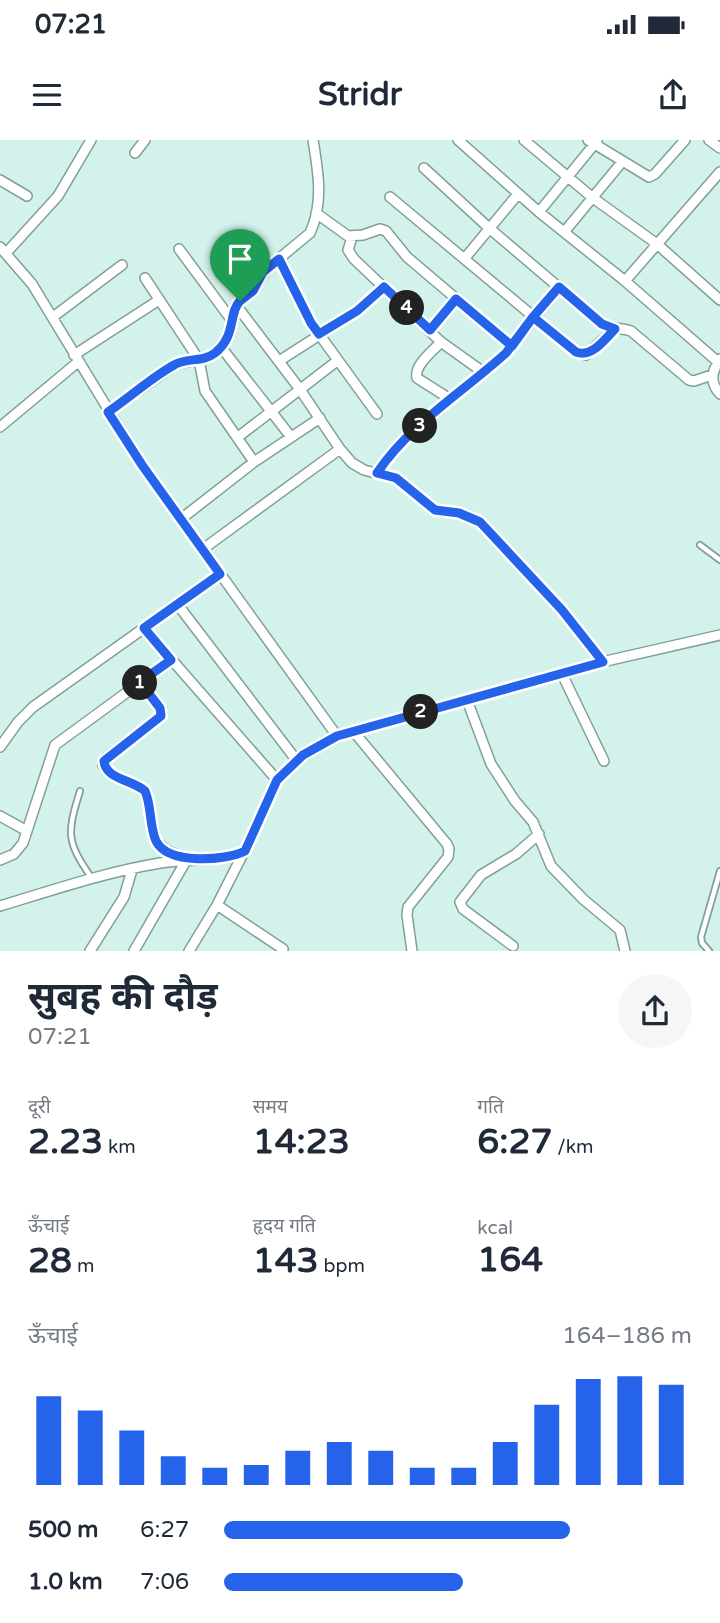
<!DOCTYPE html>
<html lang="hi">
<head>
<meta charset="utf-8">
<style>
	body { margin:0; font-family:"Varela Round","Noto Sans Devanagari",sans-serif; background:#f6f6f7; color:#1f2937; height:100vh; display:flex; flex-direction:column; font-size:26px; white-space:nowrap }
	* { box-sizing:border-box; margin:0 }
	p { font-size:23px; color:#747a83 }
	.icon { flex:none; width:38px; height:38px; fill:none; stroke:currentColor; stroke-width:2; stroke-linecap:round; stroke-linejoin:round }
	.map { position:relative; height:811px; overflow:hidden }
	.panel { display:flex; flex-direction:column; background:#fff; flex:1 }
	.panel>* { flex:none }
	.pin { position:absolute; display:grid; place-items:center; width:60px; height:60px; color:#fff; margin:-72px -30px; border-radius:50% 50% 50% 0; rotate:-45deg; box-shadow:0 0 7px #0007 }
	.pin .icon { rotate:45deg }
	.km { position:absolute; width:35px; height:35px; margin:-18px; border-radius:50%; background:#222; color:#fff; font-size:19px; line-height:35px; text-align:center }
	.round { display:grid; place-items:center; flex:none; width:74px; height:74px; border-radius:37px; background:#f6f6f7 }
	.headline { display:flex; align-items:center; justify-content:space-between; height:119px; padding:0 28px }
	h1 { font-size:38px; font-weight:700; line-height:52px }
	.figures { display:grid; grid-template-columns:repeat(3,1fr); gap:10px; height:119px; padding:7px 28px }
	.figures div { display:grid; align-content:center }
	.figures b { font-size:35px; font-weight:700 }
	.figures small { font-size:19px; font-weight:400 }
	.figures p { font-size:19px }
	.chart { height:196px; padding:14px 28px }
	.chart p { display:flex; justify-content:space-between }
	.chart svg { width:100%; height:126px; margin-top:7px; stroke:#2563eb; stroke-width:6 }
	ul { padding:0 28px; list-style:none; font-size:23px }
	li { display:grid; grid-template-columns:112px 84px 1fr; align-items:center; height:52px }
	li i { height:18px; border-radius:9px; background:#2563eb }
	.status { display:flex; justify-content:space-between; align-items:center; height:49px; padding:0 35px; background:#fff; direction:ltr }
	.status svg { height:19px; fill:currentColor }
	header { display:flex; justify-content:space-between; align-items:center; height:91px; padding:0 28px; background:#fff; font-size:32px; font-weight:700 }
	.map>svg:first-child { display:block }
</style>
</head>
<body>
<div class="status"><b>07:21</b><svg viewBox="0 0 49 12"><path d="M0 12V9h3v3zM5 12V6h3v6zM10 12V3h3v9zM15 12V0h3v12zM26 1h20v11H26zM47 4h2v5h-2z"/></svg></div>
<header><svg class="icon" aria-label="menu" viewBox="0 0 24 24"><path d="M4 6h16M4 12h16M4 18h16"/></svg>Stridr<svg class="icon" aria-label="share" viewBox="0 0 24 24"><path d="M12 15V3M7 8l5-5 5 5M5 13v7h14v-7"/></svg></header>
<div class="map">
<svg width="720" height="811" viewBox="0 0 720 811">
	<rect width="100%" height="100%" fill="#d3f2eb"/>
	<g fill="none" stroke-linecap="round" stroke-linejoin="round">
		<g stroke="#829f99" stroke-width="8">
			<path id="service" d="M700,405l20,15
				M80,651c-13,42 -14,50 11,86
				M709,811l-7,-8 -1,-6 19,-66"/>
		</g>
		<g stroke="#829f99" stroke-width="12">
			<path id="minor" d="M458,0l81,72 86,69 93,81
				M524,0l69,58 64,46 63,56
				M588,0l61,37 6,-3 30,-34
				M709,0l11,8
				M135,13l10,-13
				M424,28l65,60 113,96c10,6 19,3 29,7l58,49 5,1 18,-6
				M0,40l27,16
				M390,57l186,155 10,3 29,-26
				M539,72l58,-71
				M316,73l32,23 15,-1 17,-6 6,2 21,26 105,89
				M565,91l57,-69
				M352,97l-4,13 6,9 87,83 42,30
				M0,107l32,37 110,181 195,271 -34,20 -26,24 -29,64 -31,61 -28,46
				M179,109l54,73
				M7,112l51,-56 33,-56
				M465,118l53,-64
				M279,119l32,64 66,91
				M145,138l54,82 6,31 49,71
				M625,141l95,-109
				M236,165l63,83 41,61 12,14 12,7 31,8 40,32 24,3 21,9 82,88 40,52
				M53,177l69,-52
				M430,190l26,-31
				M441,202c-9,10 -27,23 -24,36l33,21
				M221,207l70,90
				M74,215l85,-55
				M720,219c-8,12 -11,23 0,35
				M279,221l78,-50 27,-24
				M108,272l68,-48 30,-6 8,-4 16,-20 6,-29 17,-14 10,-19 47,-39c14,-30 8,-62 3,-93
				M0,287l78,-65
				M238,297l99,-76
				M377,333l20,-26 53,-48 56,-46 53,-66
				M181,379l73,-57 66,-44
				M203,409l137,-100
				M178,465l119,156
				M144,488l133,152
				M562,534l42,87
				M467,560l24,64 24,37 18,21 18,44 32,33 37,31 5,21
				M354,592l93,112 2,5 -1,8 -40,50 -1,8 5,36
				M337,596l265,-74 118,-27
				M0,607l18,-25 15,-15 187,-133
				M0,676l27,15
				M0,720l14,-6 9,-11 32,-98 116,-85
				M217,765l66,44
				M0,766c53,-16 106,-34 160,-43 27,-5 60,0 85,-12
				M513,806l-50,-37 -3,-7 21,-27 35,-21 23,-20
				M90,811l34,-54 8,-27
				M134,811l53,-92 -21,-9 -10,-9 -11,-50c-12,-10 -35,-11 -42,-26l3,-7 55,-42 -1,-8 -20,-26"/>
		</g>
		<use href="#service" stroke="#fff" stroke-width="4.5"/>
		<use href="#minor" stroke="#fff" stroke-width="9"/>
	</g>
	<g fill="none" stroke-linecap="round" stroke-linejoin="round">
		<g stroke="#fff" stroke-width="14">
			<path id="route" d="M240,161c-12,12 -3,34 -25,52 -13,10 -28,4 -41,12 -23,13 -44,32 -66,47l34,53 78,109 -76,54 27,32 -31,22 20,26 1,8 -57,45c1,18 29,19 41,30 7,16 4,34 11,50 12,24 69,20 89,10l32,-71 26,-25 34,-19 266,-74 -41,-52 -82,-88 -21,-9 -24,-3 -39,-32 -19,-5c33,-49 86,-81 129,-120l27,-36 43,35c16,6 28,-12 39,-23l-13,-5 -43,-37 -26,30 -21,29 -56,-47 -26,31 -46,-43 -27,24 -38,23 -8,-11 -32,-64 -16,13 -10,19 -13,10"/>
		</g>
		<use href="#route" stroke="#2563eb" stroke-width="9"/>
	</g>
</svg>
<div class="pin" style="left:240px;top:161px;background:#1e9e55"><svg class="icon" aria-label="arrive" viewBox="0 0 24 24"><path d="M6 21V4h12l-3 4 3 4H6"/></svg></div>
<b class="km" style="left:140px;top:543px">1</b>
<b class="km" style="left:421px;top:572px">2</b>
<b class="km" style="left:420px;top:286px">3</b>
<b class="km" style="left:407px;top:168px">4</b>
</div>
<section class="panel">
<div class="headline"><div><h1>सुबह की दौड़</h1><p>07:21</p></div><a class="round"><svg class="icon" aria-label="share" viewBox="0 0 24 24"><path d="M12 15V3M7 8l5-5 5 5M5 13v7h14v-7"/></svg></a></div>
<div class="figures">
<div><p>दूरी</p><b>2.23<small> km</small></b></div>
<div><p>समय</p><b>14:23</b></div>
<div><p>गति</p><b>6:27<small> /km</small></b></div>
</div>
<div class="figures">
<div><p>ऊँचाई</p><b>28<small> m</small></b></div>
<div><p>हृदय गति</p><b>143<small> bpm</small></b></div>
<div><p>kcal</p><b>164</b></div>
</div>
<div class="chart"><p><span>ऊँचाई</span>164–186 m</p>
<svg viewBox="0 0 160 44" preserveAspectRatio="none"><path d="M5 44V13M15 44V18M25 44V25M35 44V34M45 44V38M55 44V37M65 44V32M75 44V29M85 44V32M95 44V38M105 44V38M115 44V29M125 44V16M135 44V7M145 44V6M155 44V9"/></svg>
</div>
<ul>
<li><b>500 m</b>6:27<i style="width:74%"></i></li>
<li><b>1.0 km</b>7:06<i style="width:51%"></i></li>
</ul>
</section>
</body>
</html>
